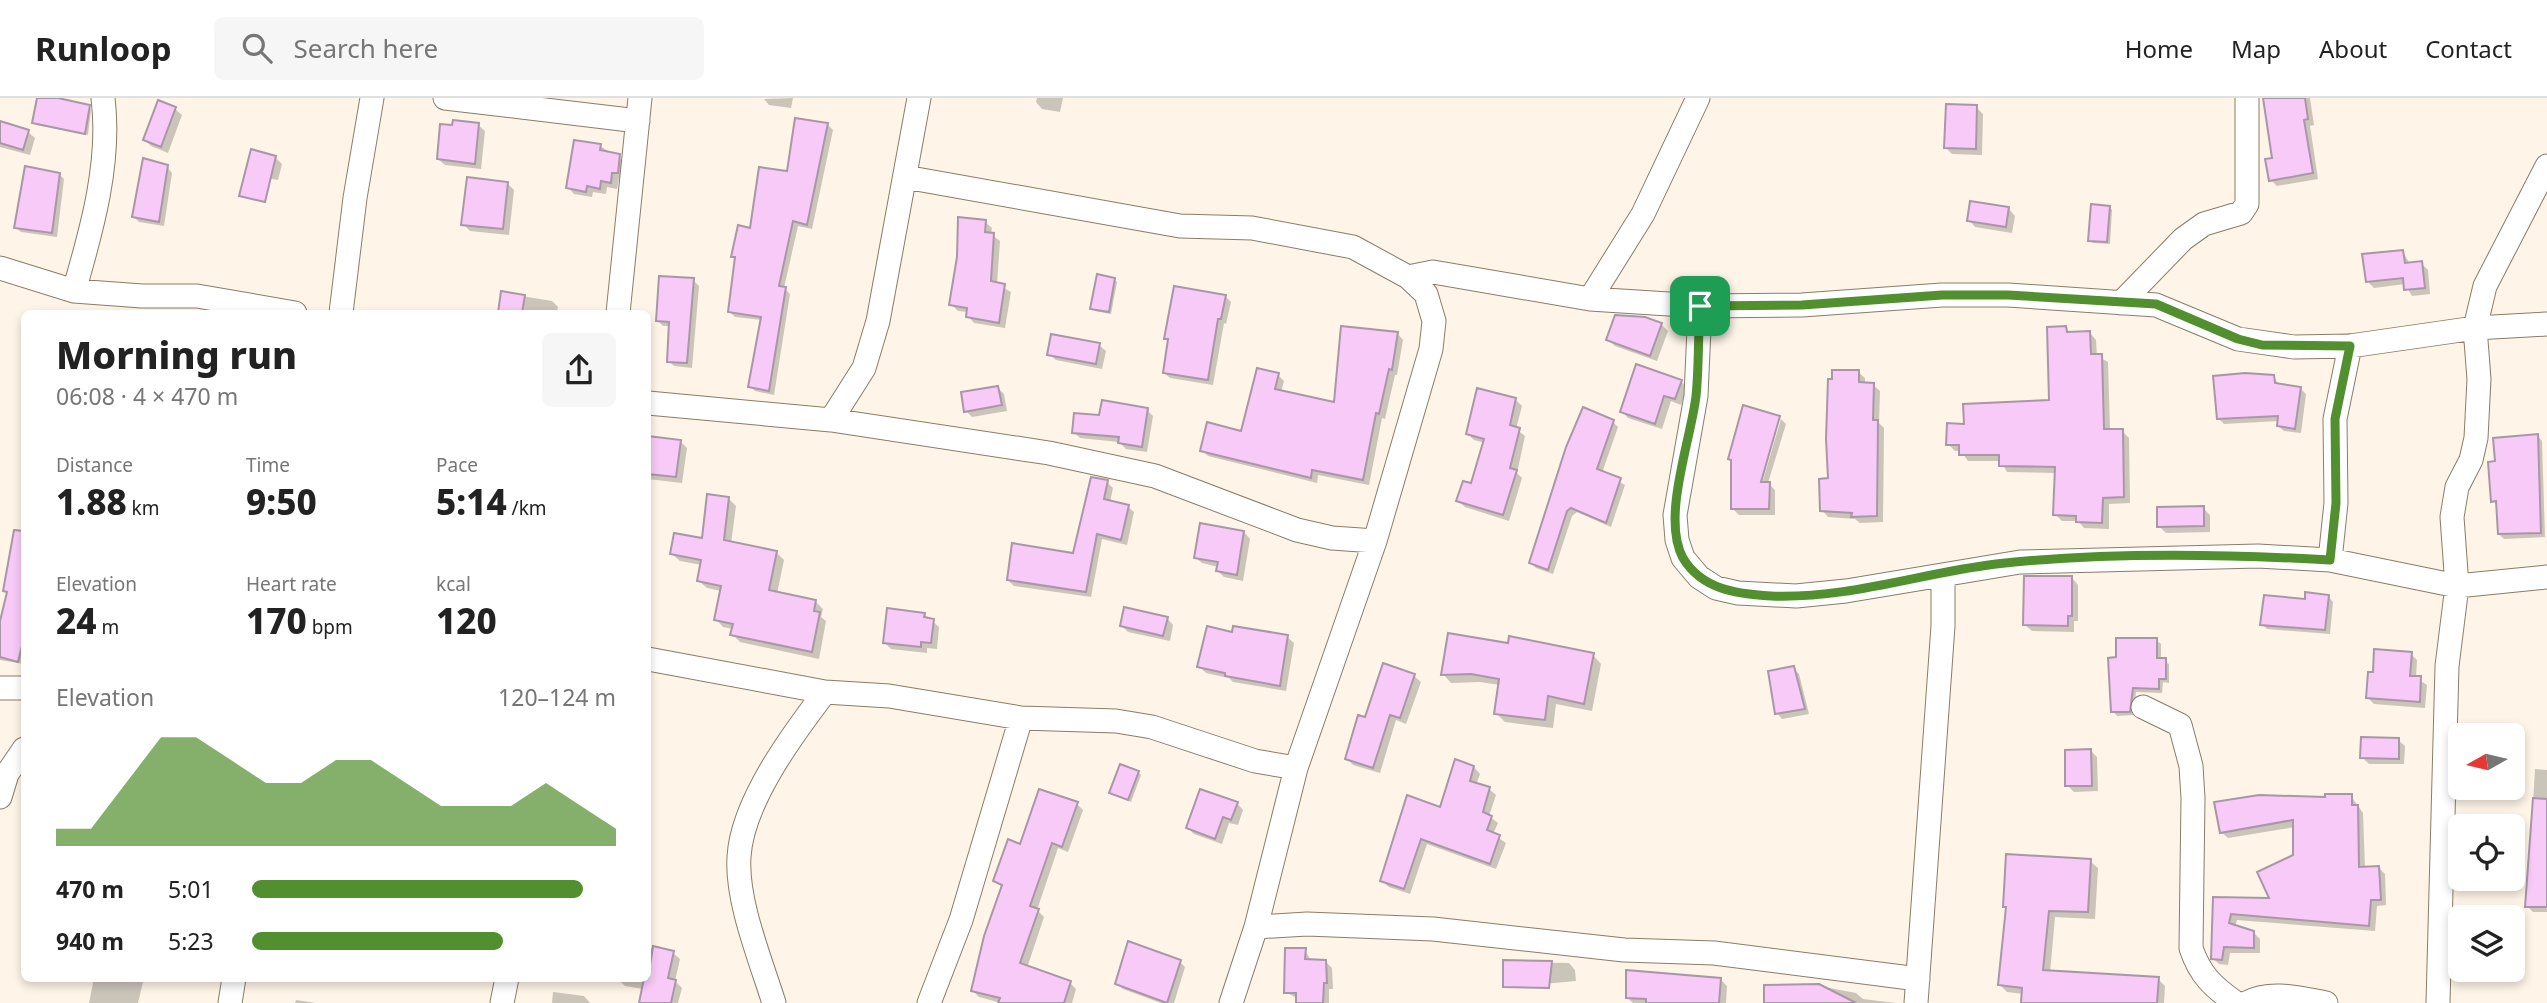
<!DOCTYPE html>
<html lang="en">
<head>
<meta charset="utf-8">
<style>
	body { margin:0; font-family:"Noto Sans",sans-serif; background:#f6f6f6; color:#222; height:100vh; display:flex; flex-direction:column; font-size:26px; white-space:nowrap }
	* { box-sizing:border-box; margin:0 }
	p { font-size:23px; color:#767676 }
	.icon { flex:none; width:38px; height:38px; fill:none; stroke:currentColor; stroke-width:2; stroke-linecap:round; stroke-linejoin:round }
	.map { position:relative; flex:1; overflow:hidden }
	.sheet { position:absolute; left:21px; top:212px; width:630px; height:672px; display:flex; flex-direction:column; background:#fff; border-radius:10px; box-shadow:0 4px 10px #0003 }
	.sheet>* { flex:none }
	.needle { width:46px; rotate:262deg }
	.tools { position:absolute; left:2448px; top:625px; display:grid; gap:14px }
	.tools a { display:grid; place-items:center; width:77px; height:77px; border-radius:10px; background:#fff; box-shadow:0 4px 10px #0003; font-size:35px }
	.pin { position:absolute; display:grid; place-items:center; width:60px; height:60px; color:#fff; margin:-30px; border-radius:14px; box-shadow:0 4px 10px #0006 }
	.round { display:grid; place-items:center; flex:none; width:74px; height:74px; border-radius:10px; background:#f6f6f6 }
	.overview { display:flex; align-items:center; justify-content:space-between; height:119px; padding:0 35px }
	h1 { font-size:38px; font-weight:800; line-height:52px }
	.metrics { display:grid; grid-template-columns:repeat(3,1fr); gap:10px; height:119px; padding:7px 35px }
	.metrics div { display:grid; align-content:center }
	.metrics b { font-size:35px; font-weight:800 }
	.metrics small { font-size:19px; font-weight:400 }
	.metrics p { font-size:19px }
	.chart { height:196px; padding:14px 35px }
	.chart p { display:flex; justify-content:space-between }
	.chart svg { width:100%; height:126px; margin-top:7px; fill:#528f2e; opacity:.7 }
	ul { padding:0 35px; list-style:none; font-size:23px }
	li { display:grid; grid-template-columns:112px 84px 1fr; align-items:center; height:52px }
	li i { height:18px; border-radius:9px; background:#528f2e }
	header { display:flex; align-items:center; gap:42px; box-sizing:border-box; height:98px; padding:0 35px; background:#fff; border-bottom:2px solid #e0e0e0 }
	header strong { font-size:33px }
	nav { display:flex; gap:38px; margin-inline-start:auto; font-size:24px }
	.search { width:490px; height:63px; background:#f6f6f6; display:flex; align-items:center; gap:18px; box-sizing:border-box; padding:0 24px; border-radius:10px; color:#767676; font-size:26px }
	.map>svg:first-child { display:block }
</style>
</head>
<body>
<header>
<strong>Runloop</strong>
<div class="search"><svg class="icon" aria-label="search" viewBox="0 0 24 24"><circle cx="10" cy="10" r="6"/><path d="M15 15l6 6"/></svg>Search here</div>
<nav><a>Home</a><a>Map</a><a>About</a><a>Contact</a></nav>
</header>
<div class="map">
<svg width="2547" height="905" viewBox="0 0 2547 905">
	<rect width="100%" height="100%" fill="#fef5e8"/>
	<path fill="#0003" d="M39,0l50,9 2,3 -3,25 -51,-10 -3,-3z
		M793,0l-2,10 -22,-3 -5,-6z
		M1037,0h26l-3,14 -18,-3 -6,-7z
		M2265,0h45l4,27 -4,1 8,53 -41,7 -6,-6 3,-21z
		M1976,9l7,7 -1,41 -30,-1 -6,-6z
		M175,11l7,6 -14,38 -17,-7 -6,-6z
		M0,25l28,9 7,6 -5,17 -30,-8z
		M827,26l6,6 -21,99 -14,-3 -14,62 6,6 -16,101 -19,-4 -5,-5 12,-66 -27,-3 -5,-5 7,-53 -4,-3 55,-83z
		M478,27l7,6 -4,38 -36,-4 -7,-6z
		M600,48l26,16 -2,17 -5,-1 -2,11 -10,-2 -1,7 -13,-2 -1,5 -18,-3 -6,-7z
		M275,59l7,7 -4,16 -24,-5z
		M167,69l5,6 -8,53 -25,-4 -5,-5z
		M59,76l5,5 -7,58 -36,-5 -5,-5z
		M507,85l7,7 -5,45 -39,-4 -7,-7z
		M2110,109l2,3 -2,34 -17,-1 -3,-3z
		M2009,111l6,7 -3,17 -37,-6 -6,-7z
		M985,124l7,6 -1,6 9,7 -3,43 14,8 -6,36 -31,-5 -6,-7v-4l-10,-1 -7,-7z
		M2403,154l7,12 11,-1 7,7 2,24 -18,2 -7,-12 -31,4 -7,-7z
		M1114,181l3,3 -6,32 -16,-3 -3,-3z
		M693,182l6,6 -7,82 -18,-2 -5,-5 2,-35h-8l-5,-5z
		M503,195l49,8 6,6 -1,6h-57z
		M1225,198l6,6 -5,22 -2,-1 -11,62 -43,-7 -6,-5 5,-31 -3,-4z
		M1661,226l7,7 -11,30 -42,-15 -7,-6z
		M2066,230l5,6 19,-1 6,7 1,16 11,6 2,68 12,1 7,7 1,65 -21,1v25l-25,-1 -6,-7h-16l-7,-7 1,-41 -49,-1 -6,-11h-33l-7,-10h-6l-7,-7 17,-19 86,-23z
		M1397,235l6,7 -6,35h-2l-10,44 -3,-1 -13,67 -51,-10 -1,8 -109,-27 -6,-6 41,-17 35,-58 6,6 -3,11 55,12z
		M1099,247l7,6 -4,18 -46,-9 -7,-6z
		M1858,274l7,6v6l8,1 7,6 -1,32 5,5 -1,94 -23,1 -5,-4 -27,-2 -6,-7z
		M2274,279l5,8 21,3 6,6 -5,39 -17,-2 -6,-5 1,-5 -55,3 -6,-6z
		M1681,283l6,7 -6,17 -10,-4 -9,28 -34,-11 -6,-7z
		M998,290l6,6 3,17 -35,6 -6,-6z
		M1515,301l7,7 -6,23 9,7 -8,37 5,5 -13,43 -44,-14 -7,-6 14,-16 13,-42 -11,-3 -7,-7z
		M1744,309l37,12h-4l-20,70 3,1 21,-71 5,5 -18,59 7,7v25h-36l-7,-7 1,-47 -3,-3z
		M1147,312l6,6 -6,36 -21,-3 -7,-7 -39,-4 -6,-6 27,-15z
		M1613,324l5,5 -16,46 23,12 -14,42 -34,-15 -5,4 -19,58 -17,-6 -5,-5z
		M2537,337l5,6 3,96 -41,2 -5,-5 -1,-28 -5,-5 4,-38z
		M648,339l32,4 7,7 -5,35 -34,-4z
		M1107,384l6,6 -3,14 18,5 6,5 -7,33 -25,-6 -11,58 -77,-11 -6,-6 67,-25z
		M728,400l8,8 -5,38 46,9 7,7 -7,34 38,7 8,8 -2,8 5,4 -7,38 -79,-17 -8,-8 1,-5 -10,-2 -7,-8 5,-28 -14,-3 -8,-7 3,-16 -22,-4 -8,-7 32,-14z
		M2203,410l7,7v17l-44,1 -7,-7z
		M1244,434l6,7 -7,42 -19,-4 -6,-6v-4l-16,-4 -7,-6z
		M9,469l15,4v93l-24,-4v-32l9,-33 -4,-4z
		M2072,480l6,7v36h-4v11l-42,-1 -7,-6z
		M2328,498l5,6 -3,32 -63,-5 -5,-5 44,-23z
		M924,516l15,13 -2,22 -10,-1v5l-36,-4 -6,-6z
		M1167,520l6,7 -3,16 -42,-9 -6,-6z
		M1233,536l54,3 7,6 -8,48 -53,-9 -4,-4 -23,-5 -7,-7z
		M2156,542l5,4v16l8,4v19l-6,-1 -1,11 -26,-1 -2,23 -17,1 -4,-5 5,-52z
		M2411,556l6,6 -1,18 11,7 -2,23 -51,-4 -6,-6 7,-24z
		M1593,557l8,9 -9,47 -36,-7 -3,24 -48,-6 -9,-9 4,-28 -20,-3 -29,1 -8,-9z
		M1793,570l6,6 10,40 -27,5 -5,-6z
		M1414,578l7,6 -15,42 -10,-4 -16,53 -27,-8 -6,-7 19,-39z
		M2398,642l7,6 -1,18h-35l-7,-7z
		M2091,653l6,6 1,34 -24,1 -7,-7z
		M1474,669l6,7 -4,11 13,4 7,6 -7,21 9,7 -5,11 13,9 -10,26 -69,-25 -17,50 -21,-7 -7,-6z
		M2535,671l12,1v142h-14l-6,-6z
		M1138,674l3,3 -10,27 -20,-9z
		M2351,698l12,17 2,55h14l6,6 1,31 -9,1 -2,25 -138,-11 -2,7 18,5 7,7v14h-30l-2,12 -9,-1 -6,-6 1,-59 58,1 23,-44v-29l-67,11 -7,-6 106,-33z
		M1237,705l6,7 -5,15 -9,-2 -7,21 -28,-10 -6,-6z
		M1077,706l6,6 -15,42 -10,-4 -21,62 7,7 -17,51 43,15 6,6 -4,14h-71l-22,-6 -6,-6 29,-104 -7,-6 26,-35z
		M2090,763l8,7 -3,51 -40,-2 -5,56 108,6 7,7 -1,17h-140v-9l-17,-2 -7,-7 8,-76 -3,-3z
		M2513,833l12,7 -4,35 -29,-3h21z
		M648,849l25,6 7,6 -5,22 7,7 -4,15h-37l2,-14 -18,-3 -7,-7 30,-1z
		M1305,852l6,11h14l7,7 1,21h-4v14h-32l1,-4 -12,-7z
		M1180,864l5,5 -11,36h-13l-38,-14 -6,-5z
		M1505,864l64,1 6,7 1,11 -65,6z
		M94,880h50l-6,25h-49z
		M1720,881l7,7 -1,17h-93l-6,-6z
		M1819,888l37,7 7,6 33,4h-106z
		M553,894l31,4 6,7h-38z
		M296,902l20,3h-21z"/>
	<path fill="#f8caf7" stroke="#a996a8" stroke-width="2" d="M37,0h21l32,7 -5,29 -53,-11z
		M2263,0h42l3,21 -4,1 9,53 -44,8 -4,-22 7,-1z
		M158,2l18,7 -15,40 -18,-7z
		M1946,6l31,1 -1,44 -32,-1z
		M795,20l33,5 -21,102 -14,-4 -14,65 7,1 -17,104 -21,-4 13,-70 -33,-5 7,-55h-4l7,-32 12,3 9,-61 28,4z
		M453,22l26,3 -4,41 -38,-5 3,-35 12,1z
		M0,23l29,9 -6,20 -23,-7z
		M574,42l27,4 -1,6 20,4 -2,19h-6l-1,10 -10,-2 -1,8 -13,-3 -1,6 -20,-4z
		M251,51l25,7 -11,46 -26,-6z
		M143,60l25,7 -9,57 -27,-5z
		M25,68l35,7 -8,60 -38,-5z
		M467,79l41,5 -5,47 -42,-4z
		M1970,103l39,6 -3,20 -39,-6z
		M2091,106l19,2 -3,36 -19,-1z
		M958,119l28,3 -1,12 9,1 -3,48 14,3 -6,39 -33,-6 1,-9 -18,-3 8,-48z
		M2403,152l2,13 17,-2 3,27 -21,2 -1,-12 -37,4 -4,-28z
		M1097,176l18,4 -6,34 -19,-3z
		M659,178l35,2 -7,85 -20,-1 2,-40 -13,-1z
		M1174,188l52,9 -5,24h-3l-10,61 -45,-7 5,-34h-4z
		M501,193l24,4 -3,18h-24z
		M1615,217l30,2 17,6 -12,33 -44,-16z
		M1341,228l57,6 -6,38 -3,-1 -10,45 -3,-1 -13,67 -51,-10 -1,8 -111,-27 7,-29 34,9 16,-63 22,5 -4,16 59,13z
		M2066,228l1,6 23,-1 1,23h11l2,75h19l1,68 -21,1 -1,25 -26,-1v-6l-23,-1 2,-48 -56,-1v-11h-40v-10h-13l1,-22 17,1 -1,-20 86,-4 -2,-73z
		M1051,236l49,9 -4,21 -49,-9z
		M1636,266l46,16 -7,19 -11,-3 -9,28 -35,-12z
		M1832,272h27v12l15,1 -1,37h5l-1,96 -26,1 1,-4 -32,-2 -1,-32 9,-1 -2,-39 2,-60h4z
		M2245,275l29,2 1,8 26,4 -6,42 -18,-3 1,-10 -61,3 -4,-43z
		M998,288l4,19 -38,7 -3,-20z
		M1477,290l39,10 -6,27 10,3 -10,40 7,2 -14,45 -47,-14 7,-20 8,2 13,-44 -18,-5z
		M1102,302l46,8 -6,39 -24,-4 1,-6 -47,-4 2,-20 25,2z
		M1743,307l37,11 -19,66h9l-1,27h-38v-49l-3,-1z
		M1583,309l31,13 -17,49 24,9 -15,45 -35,-15 -4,3 -19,59 -19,-7 37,-116z
		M2538,336l3,99 -43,1 -2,-33 -5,1 -3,-40 7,-1 -2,-23z
		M648,338l33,4 -5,37 -28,-3z
		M1091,379l17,3 -4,19 25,6 -8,35 -24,-6 -11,58 -79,-12 5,-37 61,10z
		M707,396l22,3 -5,43 53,11 -8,39 47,10 -2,11 6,1 -8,40 -82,-17 3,-11 -19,-4 7,-34 -24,-5 4,-21 -31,-6 4,-21 28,5z
		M2204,408v20l-47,1v-20z
		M1200,425l44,8 -7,44 -21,-4 2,-9 -24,-4z
		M14,432l10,1v107l-6,24 -18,-5v-36l7,-29 -4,-1z
		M2024,478h48v40h-4v10l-45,-1z
		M2305,494l24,3 -4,35 -65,-5 4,-30 41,4z
		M1124,509l44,10 -5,19 -43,-10z
		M887,510l38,5 -1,4 10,2 -3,24 -10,-1v5l-38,-4z
		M1207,528l25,6 1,-6 55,9 -8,51 -55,-10v-3l-28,-6z
		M1448,535l60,10 1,-7 85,17 -10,51 -36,-8 -3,24 -51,-6 5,-35 -28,-5 -30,1z
		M2116,540h41v20h9v21h-7v10l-26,-1 -3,24h-19l-3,-54 8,-1z
		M2374,551l38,3 -2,24h11l-1,26 -54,-4 2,-26h5z
		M1383,565l32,11 -15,44 -10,-3 -17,53 -28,-9 13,-44 7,2z
		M1794,568l11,43 -30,5 -7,-43z
		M2361,639l38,1v21l-39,-1z
		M2091,651l1,37h-27v-36z
		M1455,661l19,7 -4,15 20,6 -7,25 9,4 -5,14 13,5 -10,29 -69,-25 -17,50 -24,-8 27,-86 33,12z
		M1120,666l19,7 -11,29 -19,-7z
		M1039,691l39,13 -16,45 -10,-4 -22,63 9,3 -19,54 51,18 -7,22h-66l2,-5 -29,-7 13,-55 18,-51 -9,-4 15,-42 12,5z
		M1200,691l38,13 -7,18 -8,-3 -8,22 -29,-11z
		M2325,696h27v11h6l1,62 20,-1 2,34h-10l-2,26 -138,-12 -2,9 25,8v17l-30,-1 -2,13 -11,-1 2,-62 56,1 -12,-26 36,-17v-35l-73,13 -6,-31 45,-7 66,2z
		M2533,700l14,1v108h-22z
		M2006,756l85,5 -3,53 -39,-1 -6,59 116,7 -2,26h-136l1,-15 -24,-3 8,-78h-3z
		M1128,843l53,19 -14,43 -52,-19z
		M653,848l21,5 -6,27 8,2 -5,23h-32l5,-25h4z
		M1285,850h21l-1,11 21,1 1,23h-3l-1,20h-27v-10h-12z
		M1503,862l49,1 -3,27 -46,-1z
		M1626,872l95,8 -2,25h-73v-4l-20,-1z
		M1819,886l37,19h-92v-18z"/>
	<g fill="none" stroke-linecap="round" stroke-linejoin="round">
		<g stroke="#8a7c69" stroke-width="25">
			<path id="minor" d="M445,0l193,23
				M905,79l275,49 72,2 101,19 55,30 18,17 8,27 -3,28 -56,192 -79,227 -40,159 -25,76
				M0,170l74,23 68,5h55l98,17
				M1408,179l25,-5 157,27 110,7 102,-1 140,-10h66l148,10 82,34 56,8 56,-1 125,-18 72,-4
				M74,193c18,-62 37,-129 29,-193
				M1590,201l53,-85 55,-116
				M2121,205l62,-64 21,-15 37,-11 6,-9v-106
				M1700,208l-4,90 -21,119 2,25 6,18 16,19 17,11 22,5 58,3 50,-5 174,-29 238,-6 72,4 127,26 90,-9
				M341,215l14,-115 17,-100
				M618,215l22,-215
				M648,305l183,17 218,33 106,23 142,54 35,8 43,3
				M831,322l33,-52 14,-47 41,-223
				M2330,462l6,-57 -1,-84 15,-73
				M648,561l177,33 64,4 132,22 95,3 36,6 103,34 41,7
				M0,590h24
				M2143,609l37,18 11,41 2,32 -2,150c9,27 22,39 45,55
				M0,699l7,-23 17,-25
				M1256,829l51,-3 126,5 191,21 90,3 204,26
				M230,905l4,-25
				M502,905l5,-25
				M774,905c-13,-42 -38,-102 -35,-146 3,-55 54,-123 86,-165
				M929,905l32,-83 60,-202
				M1916,905l27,-377v-51
				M2246,905c25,-13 53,-5 80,0
				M2438,905l9,-337 10,-80 -5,-69 5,-30 14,-27 5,-22 3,-59 -4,-51 10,-42 62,-120"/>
		</g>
		<use href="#minor" stroke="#fff" stroke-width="23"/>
	</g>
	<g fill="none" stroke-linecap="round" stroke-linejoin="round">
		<g stroke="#fff" stroke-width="14">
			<path id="route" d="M1942,197h66l148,9 82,35 24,6 88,1 -15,73 1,84 -6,57c-107,-6 -227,-8 -334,4 -75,9 -148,35 -225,32 -33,-2 -69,-6 -88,-38 -22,-40 8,-118 13,-162 3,-29 2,-60 4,-90l102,-1z"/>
		</g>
		<use href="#route" stroke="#528f2e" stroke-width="9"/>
	</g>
</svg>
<div class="tools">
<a><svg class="needle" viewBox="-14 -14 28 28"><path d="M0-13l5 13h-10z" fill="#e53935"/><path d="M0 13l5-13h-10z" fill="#767676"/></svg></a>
<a><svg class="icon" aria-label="locate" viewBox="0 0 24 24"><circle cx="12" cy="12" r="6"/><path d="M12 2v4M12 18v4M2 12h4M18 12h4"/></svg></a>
<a><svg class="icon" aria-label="layers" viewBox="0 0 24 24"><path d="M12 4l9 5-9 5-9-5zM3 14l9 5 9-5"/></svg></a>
</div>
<div class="pin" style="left:1700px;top:208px;background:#1e9e55"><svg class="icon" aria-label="arrive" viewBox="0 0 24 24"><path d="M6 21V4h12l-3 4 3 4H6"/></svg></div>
<section class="sheet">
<div class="overview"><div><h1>Morning run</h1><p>06:08 · 4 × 470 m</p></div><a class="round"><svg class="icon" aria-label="share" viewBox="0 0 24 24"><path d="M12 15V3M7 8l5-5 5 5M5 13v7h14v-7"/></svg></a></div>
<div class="metrics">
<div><p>Distance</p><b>1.88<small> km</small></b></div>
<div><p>Time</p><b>9:50</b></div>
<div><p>Pace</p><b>5:14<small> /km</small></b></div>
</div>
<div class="metrics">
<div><p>Elevation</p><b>24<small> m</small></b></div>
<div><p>Heart rate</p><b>170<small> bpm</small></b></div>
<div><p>kcal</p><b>120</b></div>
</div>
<div class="chart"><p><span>Elevation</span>120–124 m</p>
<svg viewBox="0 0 160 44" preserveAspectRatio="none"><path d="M0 44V38L10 38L20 22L30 6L40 6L50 14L60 22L70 22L80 14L90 14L100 22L110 30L120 30L130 30L140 22L150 30L160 38V44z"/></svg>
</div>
<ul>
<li><b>470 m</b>5:01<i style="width:91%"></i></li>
<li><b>940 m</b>5:23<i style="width:69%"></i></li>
</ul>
</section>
</div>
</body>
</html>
